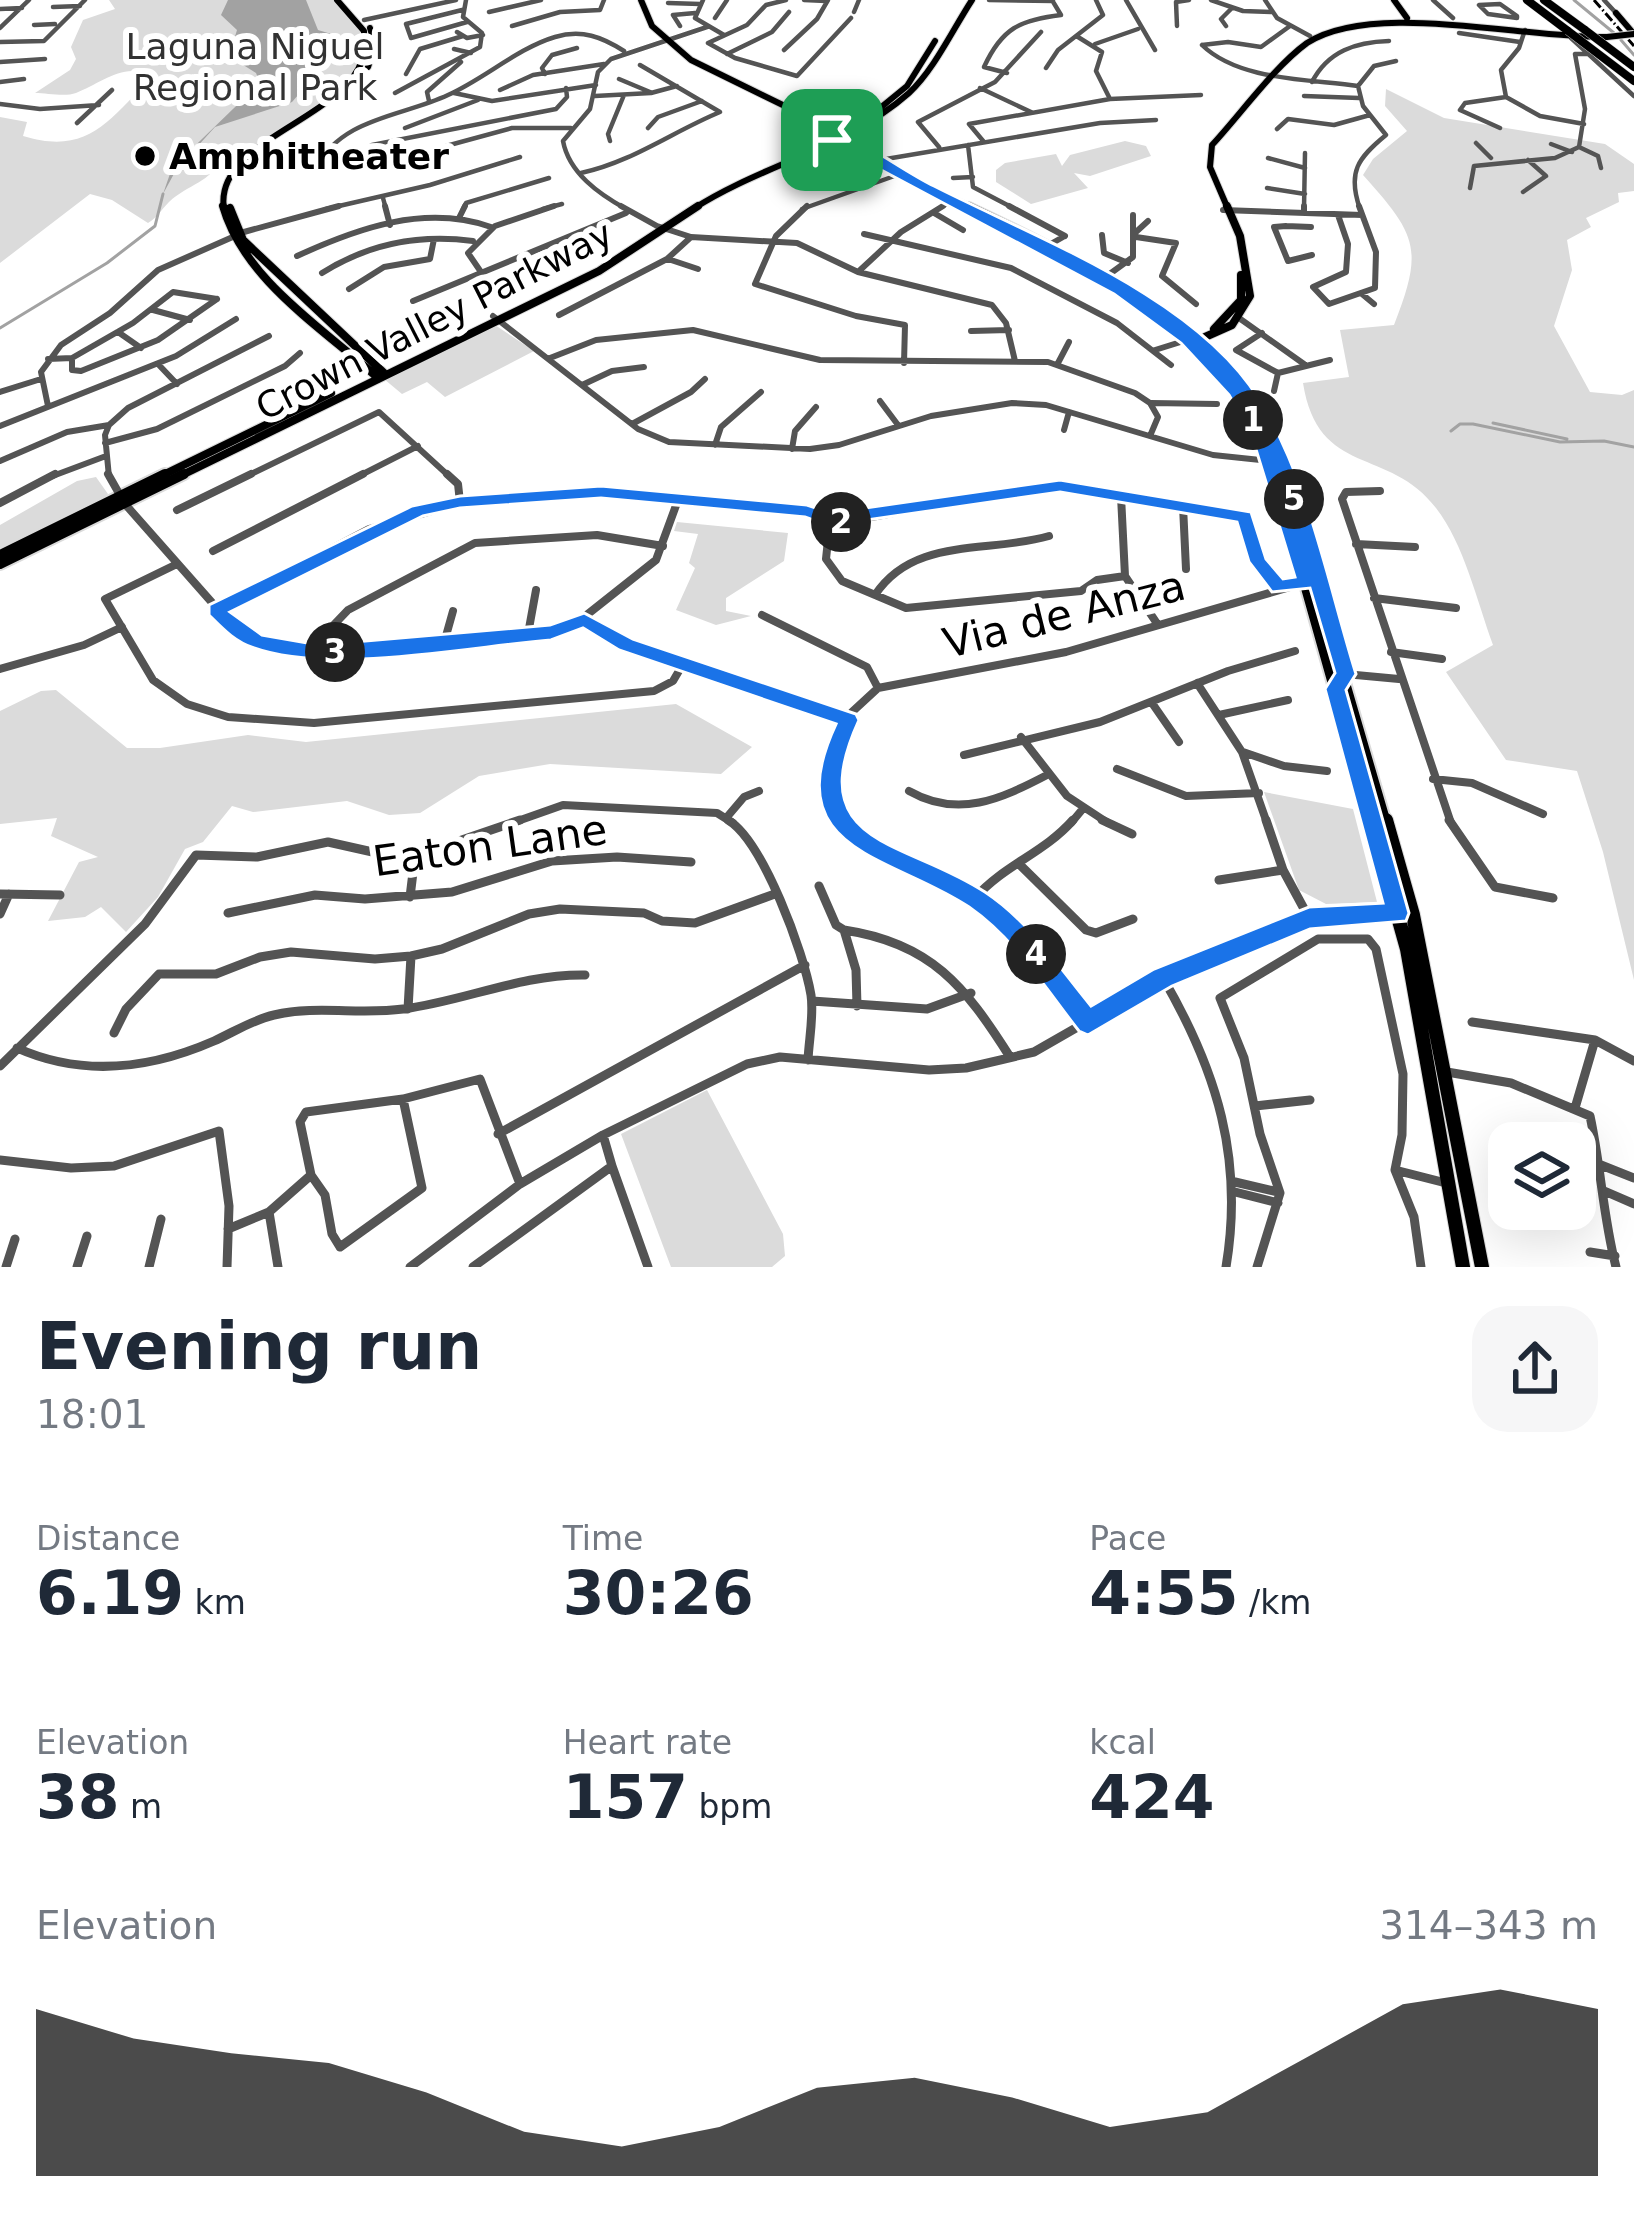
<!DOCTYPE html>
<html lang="en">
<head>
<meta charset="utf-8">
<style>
	body { margin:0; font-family:"DejaVu Sans",sans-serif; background:#f6f6f7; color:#1f2937; height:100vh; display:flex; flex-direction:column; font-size:45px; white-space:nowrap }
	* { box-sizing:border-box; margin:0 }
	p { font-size:39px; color:#747a83 }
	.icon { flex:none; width:66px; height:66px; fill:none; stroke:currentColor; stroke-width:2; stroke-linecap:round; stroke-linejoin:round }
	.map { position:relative; height:1267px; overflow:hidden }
	.drawer { display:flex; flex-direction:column; background:#fff; flex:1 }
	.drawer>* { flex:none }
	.buttons { position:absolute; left:1488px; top:1122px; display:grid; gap:24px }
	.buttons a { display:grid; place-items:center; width:108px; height:108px; border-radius:24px; background:#fff; box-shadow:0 12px 48px #0002; font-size:60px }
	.pin { position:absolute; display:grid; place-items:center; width:102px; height:102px; color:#fff; margin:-51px; border-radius:24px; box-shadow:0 6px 18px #0006 }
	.km { position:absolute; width:60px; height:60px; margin:-30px; border-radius:50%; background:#222; color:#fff; font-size:33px; line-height:60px; text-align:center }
	.round { display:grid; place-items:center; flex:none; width:126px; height:126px; border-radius:36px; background:#f6f6f7 }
	.summary { display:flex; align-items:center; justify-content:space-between; height:204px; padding:0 36px }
	h1 { font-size:66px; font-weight:700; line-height:90px }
	.figures { display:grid; grid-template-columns:repeat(3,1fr); gap:18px; height:204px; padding:12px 36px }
	.figures div { display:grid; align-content:center }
	.figures b { font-size:60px; font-weight:700 }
	.figures small { font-size:33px; font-weight:400 }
	.figures p { font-size:33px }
	.chart { height:336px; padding:24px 36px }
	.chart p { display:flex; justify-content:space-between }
	.chart svg { width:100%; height:216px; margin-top:12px; fill:#000; opacity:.7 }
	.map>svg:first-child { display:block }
</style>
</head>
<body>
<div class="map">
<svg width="1634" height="1267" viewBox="0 0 1634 1267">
	<rect width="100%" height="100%" fill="#fff"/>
	<path fill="#dbdbdb" d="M109,0h224c9,8 22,17 26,28 25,57 -89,101 -120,133l-17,-4c-11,26 -34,27 -53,45 -8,8 -11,15 -21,21l-36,-23 -22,-6 -90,69v-146l27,5 -4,14c65,20 86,-16 128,-58 -23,-19 -51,6 -75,15 -11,4 -29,0 -41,0l35,-23 6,-11 -5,-12 12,-27 32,-11z
		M1386,89l58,29 161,26 29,20v27l-16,2 1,9 -33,16 5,9 -24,13 5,30 -18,56 36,66 32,3 12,-5v590l-31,-128 -26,-81 -71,-11 -60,-88 47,-27c-16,-44 -29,-101 -57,-137 -47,-62 -118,-30 -133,-125l46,-6 -9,-47 54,-5c30,-76 23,-90 -31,-150l10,-16 34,-28 -22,-25z
		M1125,141l21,5 5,10 -61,20 -16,-3 14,15 -57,16 -35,-22v-12l9,-7 51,-9 6,12 8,-11z
		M495,325l39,26 -89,46 -18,-15 -25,12 -18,-15z
		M96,477l12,17 -3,5 -105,50v-24l77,-44z
		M677,522l111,11 -4,28 -58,37v13l25,5 -35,9 -40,-15 19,-42 -6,-5 9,-29 -24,-3z
		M56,690l71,58h33l88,-13 58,7 370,-38 76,43 -31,27 -171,-10 -71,12 -59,37 -31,2 -42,-14 -94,11 -21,-6 -29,36 -18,7 -27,48 -32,35 -25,-25 -16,10 -37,4 31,-59 19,-5 -47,-21 6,-18 -57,6v-113l41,-20z
		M1264,792l89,17 24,93 -51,2 -27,-14z
		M707,1090l76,144 2,22 -13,11h-101l-50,-133z"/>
	<path fill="#a2a2a2" d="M228,0h78l12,30 20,6 5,8 -51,58 -77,25 -39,43 -13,24 9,-26 88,-85 -4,-10 -27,-17 8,-26 -16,-15z"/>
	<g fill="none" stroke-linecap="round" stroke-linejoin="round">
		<path stroke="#a2a2a2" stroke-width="3" d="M1574,0l40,33
			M1621,40l13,15
			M0,328l107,-65 48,-37 8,-32
			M1493,423l74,16
			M1451,431l9,-7h13l87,18 44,-1 30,6"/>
		<g stroke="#dbdbdb" stroke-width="8">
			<path id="major-far3" d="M641,0l11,26 39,34 102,50 107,64 75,35
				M1394,0l13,18
				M1616,13l18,21
				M368,67l7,-21 -5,-18
				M874,113l33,-27 28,-45
				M224,209c-11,-68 120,-90 138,-149 3,-8 2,-20 2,-29l-27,-31
				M693,209c68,-44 154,-61 216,-116 25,-23 44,-64 63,-93
				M1228,209l-18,-42 2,-22c28,-30 62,-78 95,-102 67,-43 218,-4 300,-6"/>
		</g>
		<g stroke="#dbdbdb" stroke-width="10">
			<path id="major-far2" d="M223,206c21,74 100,122 155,172
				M969,206c85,40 232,112 282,194 15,23 23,52 34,77
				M230,208l13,32 142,134
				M1214,329l27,-29v-25
				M1187,340c46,48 65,75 88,137
				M1196,341l36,-16 18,-29 -10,-60 -13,-30
				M159,477l172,-84
				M178,477l421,-206 99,-65"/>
		</g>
		<g stroke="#dbdbdb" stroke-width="14">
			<path id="major-far1" d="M1274,474l98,349
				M1284,474l102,349
				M0,555l165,-81
				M0,564l184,-90"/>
		</g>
		<g stroke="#dbdbdb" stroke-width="16">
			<path id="major" d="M1371,820l36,129 56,318
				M1386,820l27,95 69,352"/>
		</g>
		<g stroke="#dbdbdb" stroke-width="9">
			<path id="highway" d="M1527,0l41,31
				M1544,0l41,30"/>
		</g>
		<path stroke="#545454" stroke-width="4.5" d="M703,0l-8,18 29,17
			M804,0l22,1
			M989,0l64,1
			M1126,0l29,50
			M1211,0l32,11 28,1
			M1265,0l12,18 33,18
			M1433,0l20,18
			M1604,0l12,13
			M668,3l32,1
			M1500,4l17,12v2l-29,-4 -9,-9z
			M53,7l27,-1
			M0,9l22,-1
			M462,10l-56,14 5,14 56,-16
			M489,12l52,-12
			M854,12l5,-12
			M715,18l12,-18
			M364,20l92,-20
			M34,25l21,-1
			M512,26l48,-14 40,-2 4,-10
			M680,26l-7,-11 22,-2
			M1177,26l-1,-24 13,-2
			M1226,26l-5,-7 10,-10
			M0,28l29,-28
			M1525,30l-6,18 -18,22 5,27 34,19 44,8
			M457,32l10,6 16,-3
			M1459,33l61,9
			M1078,37l24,15 -6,19 14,28
			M1571,38l63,58
			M0,42l44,-1 41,-41
			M708,43l27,15 62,18 54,-58
			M708,43l39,-18 19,-20 20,-5
			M1095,44l43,-15
			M1202,45c37,36 108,34 156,41
			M1202,45l26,-3 33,5 29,-21
			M454,49l17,4
			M784,50l33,-31 11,-19
			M727,54l45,-22 17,-20
			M0,62l45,-3
			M1046,68l12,-18 45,-35 -7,-15
			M1007,73l-23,-6c18,-39 36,-47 77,-52l-9,-15
			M406,74l14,-25 43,-13
			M545,74l-3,-6 10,-13 25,-7
			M619,79l31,13
			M0,82l24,-3
			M1312,82c16,-31 44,-40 77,-41
			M980,88l51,24
			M500,90l33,-15 71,-11
			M395,93l85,-46 2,-14 -19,-16 3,-17
			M454,93l38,8 104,-16
			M595,96l56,-3 26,-7
			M1304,96l55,2
			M429,101l-2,-9 34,-30
			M0,104l40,5 59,-4
			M1460,110l5,-7 41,-6
			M1460,110l40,18
			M77,123l35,-33
			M405,128l73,-28
			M571,128h-59l-77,21 -120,20c27,-52 86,-52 133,-74 36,-16 70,-47 107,-58 27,-8 47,0 69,14
			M648,128l10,-11 44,-16
			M1277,129l11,-10 46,6 36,-10
			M610,141l-2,-7 16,-39
			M984,142l-15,-18 141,-25 91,-4
			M1476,143l15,15
			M1551,144l21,8
			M968,145l5,42 42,22
			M939,147l-21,-25 77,-40 46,-50
			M1579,147l19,9 3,12
			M360,152l12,-7 184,-36 11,-12 -1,-9
			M1268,158l37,10
			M880,160l220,-37 56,-3
			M581,173c51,-11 91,-41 139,-61l-80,-47
			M953,178l20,-1
			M1267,188l38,6
			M1470,188l4,-22 81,-8 24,-11 6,-38 -10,-55h13
			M1523,192l23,-16 -18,-16
			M383,198l3,11
			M326,209l104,-24 90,-28
			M463,209l3,-6 83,-25
			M543,209l19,-5
			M626,209c-27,-15 -57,-36 -63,-68l27,-32 8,-37 13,-13 96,-32
			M802,209l98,-35
			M938,209l12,-7
			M1304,209l1,-56
			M1360,209c-13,-37 -2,-51 26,-74l-23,-29 -5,-20 16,-20 22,-5"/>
		<path stroke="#545454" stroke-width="6" d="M385,206l5,19
			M621,206l36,20 34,11 106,6 61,29 134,33 14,18 9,38
			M807,206l-31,30 -21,48 101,32 49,9 -1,38
			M1009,206l56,30
			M1223,210l139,5
			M1304,211v-5
			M934,213l29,17
			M1338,215l10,29 -2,28 -33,15 16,17 46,-16 1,-36 -17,-46
			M459,218l6,-12
			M1286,226l-12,1 14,34 24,-6
			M1286,226l25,1
			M1136,232l12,-11
			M864,234l147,34 106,55 54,42
			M1102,235l2,18 24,10
			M1136,237l40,6 -14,33 34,28
			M1042,249l21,-12
			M297,256c61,-28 128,-52 194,-29
			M668,259l30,10
			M481,272l-13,-19 27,-27 59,-20
			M858,272l43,-40 42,-26
			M322,273c46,-29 98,-39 151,-32
			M1100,281l33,-24v-42
			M349,289l35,-22 46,-8 4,-20
			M1362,294l12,10
			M413,301l213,-88
			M153,310l37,10
			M559,315l108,-56 23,-21
			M493,316l145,113 31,13 141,7 29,-4 92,-29 81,-13 34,2 167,50 57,6
			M1239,318l65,46
			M971,331l38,-1
			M118,332l23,16
			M1262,333l-26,17 42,23
			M1155,350l32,-10
			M72,358l61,-35 40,-31 44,7
			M550,358l46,-18 97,-10 127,30 228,2 87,31 15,10 8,14 -8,19
			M48,359l24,-1v12l9,1 77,-31 59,-41
			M1058,363l11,-21
			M158,364l19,20
			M582,385l30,-14 32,-4
			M1274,391l4,-18 52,-13
			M0,392l41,-13
			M880,401l18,24
			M1151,403l66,1
			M48,406l-7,-34 20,-27 49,-32 48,-43 86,-38 95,-26
			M632,424l59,-32 14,-13
			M0,426l176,-70 60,-37
			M1064,430l5,-18
			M105,443l52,-14 128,-63 15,-13
			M715,445l6,-18 40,-35
			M792,449l3,-18 21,-24
			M0,461l67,-29 42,-7 19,-17 141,-72
			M50,477l56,-21
			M109,477l-4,-42 4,-10
			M245,477l134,-65 71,65
			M357,477l61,-31"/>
		<path stroke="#545454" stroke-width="8" d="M108,474l17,30 113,128 62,20 144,-9 107,-11 23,-7 82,-65 22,-60
			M447,474l11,10 2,18
			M1380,491l-34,1 -4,7 109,324
			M1121,496l4,80 33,49
			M0,503l55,-29
			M1183,506l3,63
			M177,510l74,-36
			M838,523l205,-37 202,31 13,45 21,25
			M838,523l-10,17 -2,19 16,22 64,27 175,-17 16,-11 28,-4
			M1356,544l59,3
			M213,551l150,-77
			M177,564l-72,35 48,81 34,24 41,13 86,6 340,-32 19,-10 10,-17
			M875,595c39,-59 112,-41 174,-59
			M1374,598l82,10
			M216,610l153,-81 101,-29 145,-6 192,17 31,12
			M762,615l105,52 11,21
			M584,620l42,24 223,76
			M528,634l8,-44
			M444,643l9,-32
			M1391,652l51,7
			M319,653l7,-20 22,-23 127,-67 122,-8 66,11
			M0,669l84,-24 38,-18
			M1345,674l54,5
			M1197,683l45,69 25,71
			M1152,703l27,39
			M1219,715l69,-15
			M1021,737l46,59 41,27
			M1243,752l41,14 43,5
			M964,755l136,-33 128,-51 67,-20
			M1117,769l69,27 73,-3
			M1433,779l39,4 71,31
			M909,791c49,28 92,8 138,-16
			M727,817l17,-20 15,-6
			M512,823l51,-18 154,8 16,10
			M844,823l-16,-37 3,-29 21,-45 26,-24 188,-36 238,-69
			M1071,823l10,-12"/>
		<path stroke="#545454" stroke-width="9" d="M728,820c35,21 76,133 83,175 3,20 -2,44 -3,65
			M842,820c36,40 89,50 134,79 46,30 77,80 111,123
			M1102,820l30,14
			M1266,820l17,50 26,48
			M1449,820l46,67 58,11
			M1019,864l67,66 10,3 37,-14
			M1219,880l64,-10
			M819,886l17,39 8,5
			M0,894l60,1
			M410,897l5,-41
			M975,898c29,-33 69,-45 98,-78
			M228,913l87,-18 50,4 87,-7 100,-31 65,-4 74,5
			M0,914l9,-20
			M844,930c87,13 121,56 166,127
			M844,930l12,40 1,36
			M1163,978c54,93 81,181 63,289
			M812,1001l115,8 44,-16
			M408,1009l3,-53
			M1472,1022l123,18 39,21
			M114,1033l12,-24 33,-35h57l44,-17 31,-5 84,7 36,-3 31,-7 87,-35 31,-5 84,4 18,8 33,2 77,-28
			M17,1048c65,29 133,21 197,-7 20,-9 38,-21 60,-26 42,-10 86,0 129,-6 62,-8 118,-35 182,-34
			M0,1066l145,-142 51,-69 61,2 71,-15 58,13 29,1 105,-36
			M1447,1072l64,11 79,33c11,51 13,101 26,151
			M403,1099l19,89 -82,59 -8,-13 -7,-39 -14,-20 -11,-53 6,-10z
			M403,1099l77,-20 40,105
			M1255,1106l55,-6
			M1575,1108l20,-68
			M498,1134l307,-169
			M0,1160l71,8 43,-2 105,-35 10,75 -2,61
			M1601,1165l33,13
			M612,1166l36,101
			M1395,1170l51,13
			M1235,1182l43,10
			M1602,1190l32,14
			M1235,1192l43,11
			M269,1212l9,55
			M228,1229l41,-17 42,-37
			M1590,1252l25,4
			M6,1267l9,-28
			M77,1267l10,-31
			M149,1267l12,-48
			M410,1267l110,-83 83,-49 144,-71 33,-7 149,13 37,-2 68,-16 129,-74 146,-60 91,-5
			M473,1267l139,-101 -9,-31
			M1257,1267l23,-74 -20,-59 -16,-76 -24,-60 98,-59h50l8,10 27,125 -1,61 -7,35 19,47 7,50"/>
		<use href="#major-far3" stroke="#000" stroke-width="6"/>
		<use href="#major-far2" stroke="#000" stroke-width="8"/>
		<use href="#major-far1" stroke="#000" stroke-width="10"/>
		<use href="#major" stroke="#000" stroke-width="14"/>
		<use href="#highway" stroke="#000" stroke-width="8"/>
		<path stroke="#000" stroke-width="3" stroke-dasharray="10 3 1.5 3" stroke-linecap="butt" d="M1594,0l40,46"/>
		<g stroke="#dbdbdb" stroke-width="8" stroke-linecap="butt">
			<path id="major-bridge" d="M1607,37l27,-3"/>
		</g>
		<g stroke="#dbdbdb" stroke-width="9" stroke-linecap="butt">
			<path id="highway-bridge" d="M1585,30l49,37
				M1568,31l66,50"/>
		</g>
		<use href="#major-bridge" stroke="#000" stroke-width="6"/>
		<use href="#highway-bridge" stroke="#000" stroke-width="8"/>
	</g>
	<path fill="#1a73e8" stroke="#fff" stroke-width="3" fill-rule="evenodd" d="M839,133c33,13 63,37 95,53 104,53 262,111 325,213 50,81 69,185 97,275l-10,16 63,223 -3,8 -96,8 -138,57 -84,49 -9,-4c-34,-43 -64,-92 -110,-124 -78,-52 -193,-55 -133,-183l-217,-74 -36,-22 -32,12c-83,7 -221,35 -297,8 -19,-6 -31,-19 -45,-33v-10l203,-99 48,-10 141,-10 206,19 32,11 19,-7 202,-29 191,32 15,47 17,20 12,-2 -44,-144 -22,-38 -48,-52 -67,-49 -289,-154zM1060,492l177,30 12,40 23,30 38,-4 25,85 -10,16 58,214 -74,4 -155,62 -63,37c-33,-40 -62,-85 -106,-114 -80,-53 -184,-45 -126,-172l-3,-6 -223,-75 -49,-26 -34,12 -231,20 -57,-10 -32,-23 193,-96 37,-8 141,-10 204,19 33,12 22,-8z"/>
	<circle fill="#000" stroke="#fff" stroke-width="4.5" cx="145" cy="156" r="12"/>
	<g text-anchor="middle" stroke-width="12" stroke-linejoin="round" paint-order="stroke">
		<g font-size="36" fill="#323232" stroke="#fff">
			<text x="255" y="59">Laguna Niguel<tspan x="255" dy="41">Regional Park</tspan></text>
		</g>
		<g font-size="36" font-weight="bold" fill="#000" stroke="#fff" text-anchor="start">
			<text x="169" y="169">Amphitheater</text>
		</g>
		<g font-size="36" fill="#000" stroke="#fff">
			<text transform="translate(434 320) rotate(-27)" y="13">Crown Valley Parkway</text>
		</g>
		<g font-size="42" fill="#000" stroke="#fff">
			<text transform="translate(1064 614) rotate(-14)" y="15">Via de Anza</text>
			<text transform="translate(490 845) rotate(-8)" y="15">Eaton Lane</text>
		</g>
	</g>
</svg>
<div class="buttons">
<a><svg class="icon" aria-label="layers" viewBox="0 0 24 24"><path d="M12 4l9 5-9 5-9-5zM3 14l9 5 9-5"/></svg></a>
</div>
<div class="pin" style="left:832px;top:140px;background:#1e9e55"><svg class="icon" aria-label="arrive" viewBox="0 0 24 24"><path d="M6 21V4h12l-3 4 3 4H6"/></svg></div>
<b class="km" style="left:1253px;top:420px">1</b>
<b class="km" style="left:841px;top:522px">2</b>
<b class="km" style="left:335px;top:652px">3</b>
<b class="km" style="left:1036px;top:954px">4</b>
<b class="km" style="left:1294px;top:499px">5</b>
</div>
<section class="drawer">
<div class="summary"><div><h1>Evening run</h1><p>18:01</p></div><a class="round"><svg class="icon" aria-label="share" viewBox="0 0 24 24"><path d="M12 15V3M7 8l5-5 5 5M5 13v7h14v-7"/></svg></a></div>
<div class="figures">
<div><p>Distance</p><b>6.19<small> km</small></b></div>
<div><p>Time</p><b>30:26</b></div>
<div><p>Pace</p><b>4:55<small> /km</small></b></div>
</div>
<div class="figures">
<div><p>Elevation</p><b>38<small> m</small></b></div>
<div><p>Heart rate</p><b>157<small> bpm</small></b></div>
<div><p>kcal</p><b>424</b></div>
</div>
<div class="chart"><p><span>Elevation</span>314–343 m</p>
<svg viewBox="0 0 160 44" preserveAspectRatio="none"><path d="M0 44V10L10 16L20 19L30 21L40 27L50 35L60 38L70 34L80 26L90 24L100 28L110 34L120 31L130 20L140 9L150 6L160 10V44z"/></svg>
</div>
</section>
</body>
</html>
